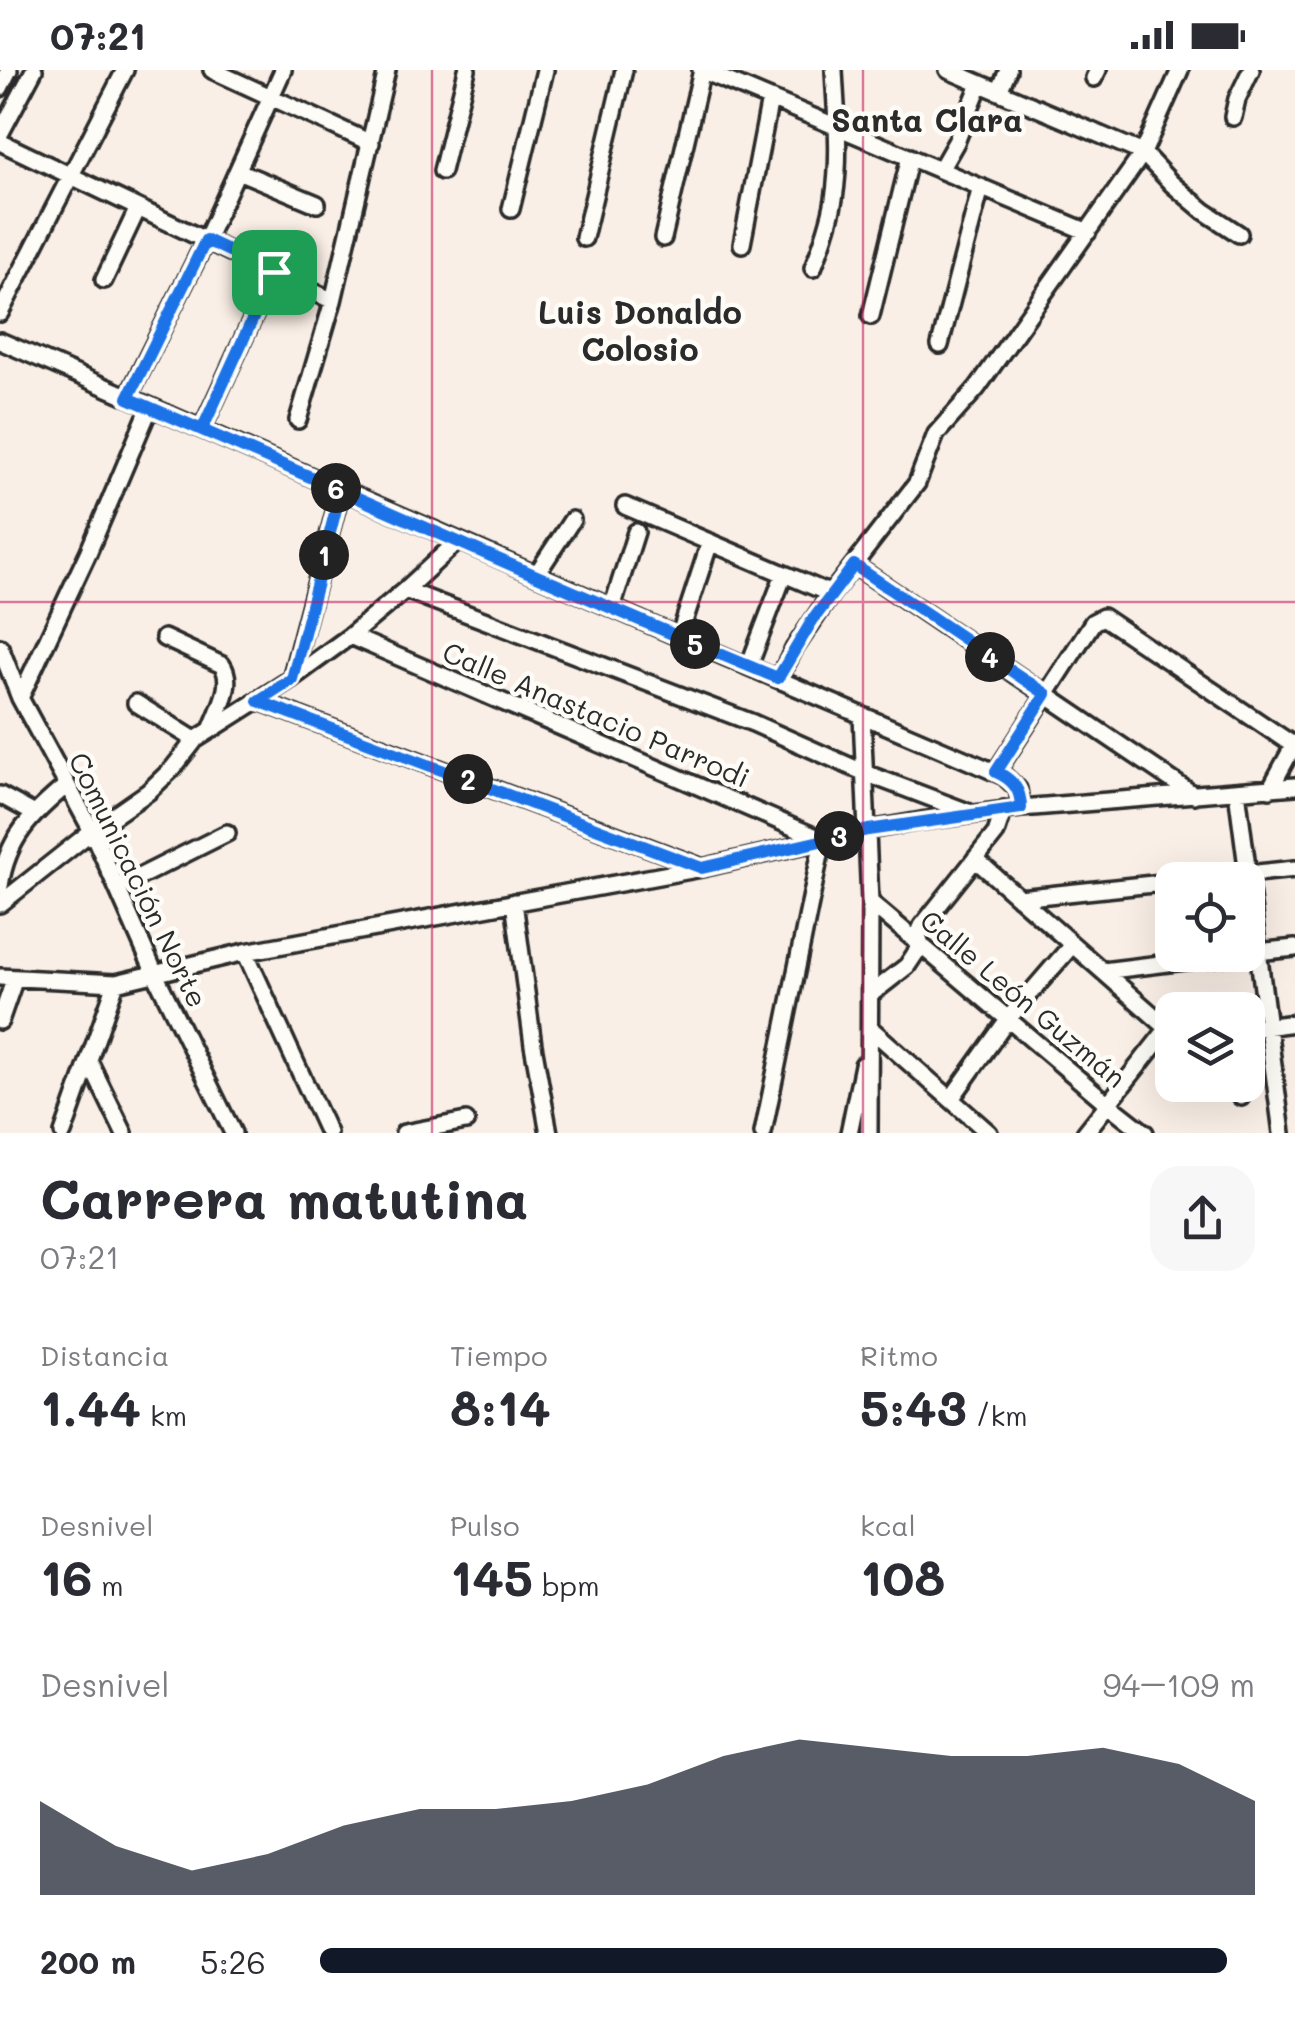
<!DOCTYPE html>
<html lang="es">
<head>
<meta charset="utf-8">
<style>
	body { margin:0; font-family:Mali,sans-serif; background:#f7f7f7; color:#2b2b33; height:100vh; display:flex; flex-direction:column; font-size:38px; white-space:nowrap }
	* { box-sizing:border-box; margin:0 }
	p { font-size:32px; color:#7c7c81 }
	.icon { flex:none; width:55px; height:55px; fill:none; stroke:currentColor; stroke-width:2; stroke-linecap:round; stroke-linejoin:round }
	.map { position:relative; height:1063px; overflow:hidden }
	.details { display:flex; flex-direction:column; background:#fff; flex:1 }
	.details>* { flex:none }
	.tools { position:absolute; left:1155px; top:792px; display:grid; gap:20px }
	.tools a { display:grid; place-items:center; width:110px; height:110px; border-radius:20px; background:#fff; box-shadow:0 10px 40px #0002; font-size:50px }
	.pin { position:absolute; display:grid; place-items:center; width:85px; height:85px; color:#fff; margin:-42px; border-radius:20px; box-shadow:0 5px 15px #0006 }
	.km { position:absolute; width:50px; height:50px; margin:-25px; border-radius:50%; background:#222; color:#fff; font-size:28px; line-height:50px; text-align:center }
	.round { display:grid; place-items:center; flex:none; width:105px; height:105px; border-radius:30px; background:#f7f7f7 }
	.summary { display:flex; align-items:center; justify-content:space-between; height:170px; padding:0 40px }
	h1 { font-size:55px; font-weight:700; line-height:75px }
	.stats { display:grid; grid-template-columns:repeat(3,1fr); gap:15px; height:170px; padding:10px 40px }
	.stats div { display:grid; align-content:center }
	.stats b { font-size:50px; font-weight:700 }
	.stats small { font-size:28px; font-weight:400 }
	.stats p { font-size:28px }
	.chart { height:280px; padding:20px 40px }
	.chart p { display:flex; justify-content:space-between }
	.chart svg { width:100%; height:180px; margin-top:10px; fill:#111827; opacity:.7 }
	ul { padding:0 40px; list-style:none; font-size:32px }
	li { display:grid; grid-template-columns:160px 120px 1fr; align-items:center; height:75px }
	li i { height:25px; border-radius:12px; background:#111827 }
	.status { display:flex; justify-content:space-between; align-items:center; height:70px; padding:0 50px; background:#fff; direction:ltr }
	.status svg { height:28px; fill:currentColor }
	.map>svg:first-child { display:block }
</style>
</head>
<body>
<div class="status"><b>07:21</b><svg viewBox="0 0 49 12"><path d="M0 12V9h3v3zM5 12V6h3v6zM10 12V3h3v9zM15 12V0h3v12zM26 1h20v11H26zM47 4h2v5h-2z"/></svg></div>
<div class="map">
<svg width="1295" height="1063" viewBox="0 0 1295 1063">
	<rect width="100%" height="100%" fill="#faefe6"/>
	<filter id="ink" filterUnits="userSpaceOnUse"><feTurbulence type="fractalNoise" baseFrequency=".01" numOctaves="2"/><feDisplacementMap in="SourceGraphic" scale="20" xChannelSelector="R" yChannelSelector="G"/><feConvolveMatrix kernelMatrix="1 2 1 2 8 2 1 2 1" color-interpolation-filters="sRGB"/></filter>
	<g filter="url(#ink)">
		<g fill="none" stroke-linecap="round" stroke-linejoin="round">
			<g stroke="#2b2b2b" stroke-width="22">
				<path id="minor" d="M212,0l159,73
					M701,0l387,162
					M948,0l195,83 29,31 32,27 35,23
					M1094,8l4,-8
					M0,18l9,-18
					M999,22l9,-22
					M1233,47l4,-18 14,-29
					M0,64l34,-64
					M0,72l333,159
					M940,100l16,-28 24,-58
					M238,101l79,33
					M442,101l25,-101
					M511,139l34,-139
					M584,168l40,-168
					M663,168l39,-168
					M742,174l28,-145
					M813,198c9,-23 17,-45 21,-69 7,-43 2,-86 0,-129
					M104,210l34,-72
					M0,243l125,-243
					M871,246l39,-159
					M0,271l679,296 325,139 14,13 3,19
					M940,275l41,-158
					M128,327l78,-157 77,-170
					M298,350l35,-119 54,-231
					M202,359l72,-157
					M625,436l206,88
					M854,495l340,230
					M536,505l36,-55
					M405,520l348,133 112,50 103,39
					M612,538l24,-76
					M350,566l473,204 -60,293
					M679,567l31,-95
					M164,568l58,27c13,19 -4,45 -11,65
					M0,577l20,51 72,133 63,143 78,159
					M749,596l35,-92
					M779,608l15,-29 37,-55 86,-111 19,-49 41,-46 166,-235 37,-83
					M291,609l50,-189
					M20,628l68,-145 62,-146
					M259,631l439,165
					M136,633l59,37
					M862,645l8,187 -1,231
					M996,702l97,-150 10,-5 190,128
					M1270,719l25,-46
					M1237,721l45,342
					M0,725l33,18
					M975,789l197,173
					M1190,810l105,-11
					M0,816c7,-48 32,-72 67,-101
					M117,818l110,-55
					M1019,828l153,-16
					M514,832l19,143 16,88
					M870,832l238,202 37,29
					M0,834l92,-73 56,-39 25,-24 22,-28 96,-61 59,-43 55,-46 53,-49
					M245,882l83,181
					M1248,883l47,-5
					M1103,901l131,-16
					M0,907l116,6 129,-31 457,-84 166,-38 53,-9 100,-13 274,-22
					M871,924l36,-28 14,-21 -3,-10 4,-9 74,-93 8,-24
					M0,951l15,-43
					M1248,959l47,-6
					M870,962l1,-3 118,104
					M90,993l34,70
					M1228,1015l13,12
					M951,1029l57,-80 64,-74
					M63,1063l53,-150
					M404,1063l62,-12
					M849,1063l14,-68
					M1085,1063l83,-105"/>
			</g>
			<use href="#minor" stroke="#fdfcf7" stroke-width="15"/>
		</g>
	</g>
	<g fill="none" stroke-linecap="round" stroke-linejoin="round" filter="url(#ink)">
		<g stroke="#fff" stroke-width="20">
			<path id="route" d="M274,202l-72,158 139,60 -49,189 -34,22 444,167 166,-38 153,-22c0,-19 -9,-29 -25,-36l50,-78 -192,-129 -42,56 -34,57c-218,-89 -433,-187 -650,-280l78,-158 68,32"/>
		</g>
		<use href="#route" stroke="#1a73e8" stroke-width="12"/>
	</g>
	<path fill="none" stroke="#c2185b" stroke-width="2.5" stroke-opacity="0.55" d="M432,0v1063M863,0v1063M0,532h1295"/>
	<g text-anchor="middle" stroke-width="9" stroke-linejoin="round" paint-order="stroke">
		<g font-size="28" fill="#2b2b2b" stroke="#fdfcf7">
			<text transform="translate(596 645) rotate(23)" y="10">Calle Anastacio Parrodi</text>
			<text transform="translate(138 810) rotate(64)" y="10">Comunicación Norte</text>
			<text transform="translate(1023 929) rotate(40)" y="10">Calle León Guzmán</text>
		</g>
		<g font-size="32" font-weight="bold" fill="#2b2b2b" stroke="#fdfcf7">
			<text x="927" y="62">Santa Clara</text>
			<text x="640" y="254">Luis Donaldo<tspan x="640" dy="37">Colosio</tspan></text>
		</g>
	</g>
</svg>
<div class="tools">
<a><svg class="icon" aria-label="locate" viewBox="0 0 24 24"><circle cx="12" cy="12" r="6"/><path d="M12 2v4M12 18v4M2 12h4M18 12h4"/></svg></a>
<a><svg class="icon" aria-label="layers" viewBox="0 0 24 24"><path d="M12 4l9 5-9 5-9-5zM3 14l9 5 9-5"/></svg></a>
</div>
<div class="pin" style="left:274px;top:202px;background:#1e9e55"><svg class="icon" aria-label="arrive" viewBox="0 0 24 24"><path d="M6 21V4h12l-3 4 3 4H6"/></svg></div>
<b class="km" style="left:324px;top:485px">1</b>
<b class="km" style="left:468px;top:709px">2</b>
<b class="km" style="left:839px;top:766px">3</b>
<b class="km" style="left:990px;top:587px">4</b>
<b class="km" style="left:695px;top:574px">5</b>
<b class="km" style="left:336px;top:418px">6</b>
</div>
<section class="details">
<div class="summary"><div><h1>Carrera matutina</h1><p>07:21</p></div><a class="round"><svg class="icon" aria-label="share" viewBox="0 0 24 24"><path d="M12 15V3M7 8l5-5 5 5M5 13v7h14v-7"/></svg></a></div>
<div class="stats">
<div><p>Distancia</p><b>1.44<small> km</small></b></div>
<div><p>Tiempo</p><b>8:14</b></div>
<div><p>Ritmo</p><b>5:43<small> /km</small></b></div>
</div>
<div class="stats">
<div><p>Desnivel</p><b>16<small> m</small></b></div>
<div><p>Pulso</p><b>145<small> bpm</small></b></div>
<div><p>kcal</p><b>108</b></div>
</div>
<div class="chart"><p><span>Desnivel</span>94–109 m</p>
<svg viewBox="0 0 160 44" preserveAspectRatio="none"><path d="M0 44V21L10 32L20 38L30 34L40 27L50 23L60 23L70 21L80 17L90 10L100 6L110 8L120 10L130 10L140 8L150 12L160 21V44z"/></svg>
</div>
<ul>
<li><b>200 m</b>5:26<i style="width:97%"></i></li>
</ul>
</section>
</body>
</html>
